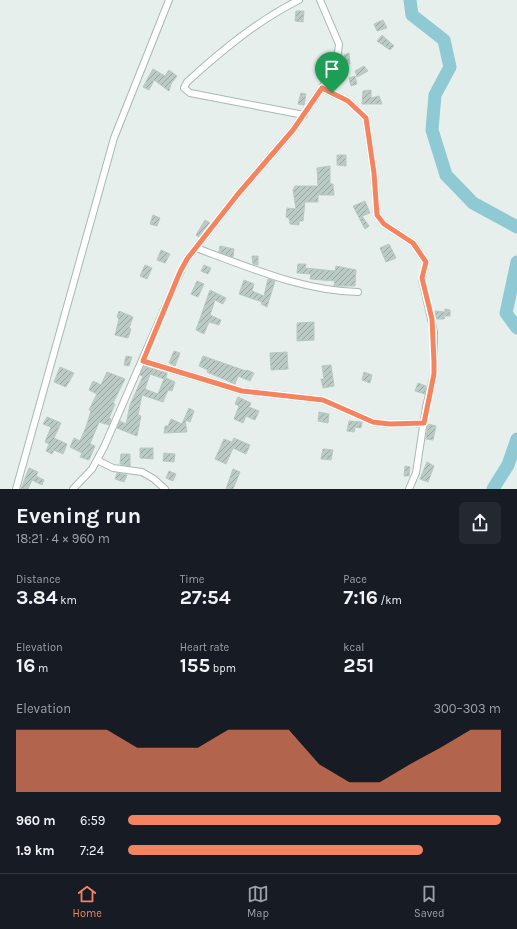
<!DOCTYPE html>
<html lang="en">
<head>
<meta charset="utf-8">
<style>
	body { margin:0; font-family:Karla,sans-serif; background:#242831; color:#f1f3f6; height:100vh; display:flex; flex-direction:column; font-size:15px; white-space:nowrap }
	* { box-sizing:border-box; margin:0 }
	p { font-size:13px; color:#9ea1a6 }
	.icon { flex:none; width:22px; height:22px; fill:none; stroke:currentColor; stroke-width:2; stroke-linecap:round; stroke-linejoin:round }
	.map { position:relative; height:489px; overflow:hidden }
	.details { display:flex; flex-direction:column; background:#171b24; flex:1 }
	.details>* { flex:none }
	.pin { position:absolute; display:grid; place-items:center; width:34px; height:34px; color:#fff; margin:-41px -17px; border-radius:50% 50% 50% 0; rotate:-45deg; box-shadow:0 0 4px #0007 }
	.pin .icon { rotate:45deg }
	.round { display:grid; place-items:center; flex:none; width:42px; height:42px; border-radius:6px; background:#242831 }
	.head { display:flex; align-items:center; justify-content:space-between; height:68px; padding:0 16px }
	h1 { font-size:22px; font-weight:700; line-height:30px }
	.metrics { display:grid; grid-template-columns:repeat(3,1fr); gap:6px; height:68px; padding:4px 16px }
	.metrics div { display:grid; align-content:center }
	.metrics b { font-size:20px; font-weight:700 }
	.metrics small { font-size:11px; font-weight:400 }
	.metrics p { font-size:11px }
	.chart { height:112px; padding:8px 16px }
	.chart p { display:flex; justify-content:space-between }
	.chart svg { width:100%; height:72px; margin-top:4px; fill:#f4845f; opacity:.7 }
	ul { padding:0 16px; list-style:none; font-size:13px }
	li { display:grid; grid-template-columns:64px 48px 1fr; align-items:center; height:30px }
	li i { height:10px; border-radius:5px; background:#f4845f }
	.menu { display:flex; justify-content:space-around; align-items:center; height:56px; border-top:1px solid #363941; background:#171b24; font-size:11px; color:#9ea1a6 }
	.menu a { display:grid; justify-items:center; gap:2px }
	.menu .active { color:#f4845f }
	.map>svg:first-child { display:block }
</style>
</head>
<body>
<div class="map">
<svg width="517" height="489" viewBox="0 0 517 489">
	<defs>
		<pattern id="building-hatch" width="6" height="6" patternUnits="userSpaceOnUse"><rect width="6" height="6" fill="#bbcac4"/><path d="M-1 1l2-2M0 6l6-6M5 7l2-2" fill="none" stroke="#98a6a0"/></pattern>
	</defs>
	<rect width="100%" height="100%" fill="#e6efeb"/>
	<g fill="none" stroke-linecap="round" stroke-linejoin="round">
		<path stroke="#8ec9d4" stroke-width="13" d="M410,0l2,15 32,25 6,27 -15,28 -3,35 14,45 27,28 44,24
			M517,262l-11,51 11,15
			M493,489l15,-24 9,-26"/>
	</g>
	<path fill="url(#building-hatch)" stroke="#b8c9c2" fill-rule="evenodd" d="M296,11h8l-1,11 -8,-1z
		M383,20l4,8 -10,3 -3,-7z
		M382,35l12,11 -4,4 -13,-9z
		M349,53l1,11 -5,-1 -1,-8z
		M364,66l4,5 -11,6 -2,-6z
		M153,69l12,7 4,-6 8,6 -6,8 -2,7 -15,-11 -5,10 -6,-3z
		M355,76l2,8 -6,2 -2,-8z
		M371,90v8l8,-2 3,8h-20l1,-13z
		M301,93l5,1 -2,11 -6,-1z
		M337,155h9v11l-9,-1z
		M330,166v18h3l1,11h-16v7h-13l-2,19h-4v4l-9,-1 -1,-6 -3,-1 1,-9 9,1 -3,-19 2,-4h23l-1,-18z
		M365,201l5,12 -8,3 7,10 -4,3 -12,-23z
		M153,215l7,3 -3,8 -7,-2z
		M205,220l5,3 -11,14 -3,-2z
		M389,244l7,14 -10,4 -6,-14z
		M220,246l14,3 -1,8 -14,-5z
		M161,250l9,4 -5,9 -8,-3z
		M252,256h6v9l-5,-1z
		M298,264h8l-1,4 30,3 1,-5 20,4 -1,16h-21l1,-5 -25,-2 1,-5 -14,-1z
		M145,265l7,3 -5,11 -7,-3z
		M204,265l7,3 -3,6 -7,-3z
		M268,279l7,2 -8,26 -6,-3 1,-2 -23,-8 5,-14 10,4 -2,7 12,5z
		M197,281l7,3 -6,13 -7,-3z
		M210,290l16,8 -3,6 -8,-4 -5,15 11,5 -2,5 -10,-3 -5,12 -8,-4z
		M445,309l5,1v6h-5l-1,3h-8l-1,-8 10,1z
		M119,311l14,6 -4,11 2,1 -3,9 -13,-3 4,-16 -2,-2z
		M314,322v18l-17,1v-18z
		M174,351l6,2 -5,13 -6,-3z
		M287,352l1,17 -17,1 -1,-17z
		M126,356l6,1 -3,9 -5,-1z
		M203,356l43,15 1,-1 7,3 -4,8 -12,-5 -3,8 -28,-12 1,-2 -9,-4z
		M331,365l3,21 -11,2 -2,-9h3l-2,-13z
		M144,366l23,7 -1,5 9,4 -3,9 -4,-1 -5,12 -21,-7 -4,20 3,1 -4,20 -20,-8 3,-7 6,3 4,-19 13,-29 -3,-1zM150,374l14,5 -6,15 -13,-5z
		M60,367l14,6 -8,14 -12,-5z
		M107,372l18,7 -12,24 2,1 -6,14 2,1 -2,6 -10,-3 -9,22 5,2 -6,14 -9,-3 2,-4 -12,-6 4,-9 6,3 6,-14 5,-16 -2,-1 8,-16 -8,-4 4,-9 8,4z
		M364,372l8,3 -2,8 -8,-3z
		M418,383l8,3 -1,8 -10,-3z
		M238,397l13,6 -2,4 10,4 -4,9 -9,-4 -3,7 -9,-4 5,-13 -4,-2z
		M189,408l5,3 -4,11 -5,-2 2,12 -23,1 1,-7h3l3,-7 11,5z
		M319,412l10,2 -1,9 -10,-2z
		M47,417l14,6 -7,15 13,6 -4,10 -9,-4 -2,4 -6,-3 3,-7 -4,-2 6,-15 -8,-3z
		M349,421l13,1 -1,6 -6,-1 -1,5 -7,-1z
		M428,424l8,2 -3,14 -7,-1z
		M234,438l16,7 -4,9 -13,-6 -7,16 -11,-5 9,-20 8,3z
		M140,448h13v11l-13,-1z
		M323,449l10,1 -2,10 -10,-1z
		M164,453l11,1 -1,8 -11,-1z
		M121,454h9v12l-10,-2z
		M427,462l7,4 -6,16 -8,-3z
		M405,466l5,1 -1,9h-5z
		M29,468l9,4 -2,4 8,4 -2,5 -10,-5 -4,9h-7z
		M233,469l7,3 -7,17h-7z
		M169,471l7,3 -3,7 -7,-3z
		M117,473l10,2 -3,7 -9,-3z"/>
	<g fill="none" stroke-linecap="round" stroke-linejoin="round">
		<g stroke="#a8b8b2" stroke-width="8">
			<path id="minor" d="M299,0c-42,21 -78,51 -112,82l-3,6 6,5 114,22
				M322,88l26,13 18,17 8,55 3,42 7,9 29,19 13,19 -4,17 12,53v42l-8,33 -10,66 -7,16
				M196,248c53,19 106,43 162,44
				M143,361l99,30 81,9 50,22 18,2 32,-1
				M97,460l16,8 29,4 12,7 11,10
				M16,489l98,-351 55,-138
				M73,489l19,-20 12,-22 76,-174 7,-14 51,-65 55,-64 29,-42 15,-27 2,-17 -19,-44"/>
		</g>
		<use href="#minor" stroke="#fff" stroke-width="6"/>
	</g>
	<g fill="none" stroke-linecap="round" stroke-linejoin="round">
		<g stroke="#fff" stroke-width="8">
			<path id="route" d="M322,88l26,13 18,17 8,55 3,42 7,9 29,19 13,19 -4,16 10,41 2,43v12l-10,49 -34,1 -17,-2 -50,-22 -81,-9 -99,-30 37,-89 7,-13 51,-65 55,-64z"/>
		</g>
		<use href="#route" stroke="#f4845f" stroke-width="5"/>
	</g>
</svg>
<div class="pin" style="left:332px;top:93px;background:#1e9e55"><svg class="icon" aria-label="arrive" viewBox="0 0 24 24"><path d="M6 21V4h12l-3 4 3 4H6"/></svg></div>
</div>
<section class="details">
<div class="head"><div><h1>Evening run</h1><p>18:21 · 4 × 960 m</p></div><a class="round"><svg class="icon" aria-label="share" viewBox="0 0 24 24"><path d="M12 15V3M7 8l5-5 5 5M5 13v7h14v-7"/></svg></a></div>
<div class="metrics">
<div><p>Distance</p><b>3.84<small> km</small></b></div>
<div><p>Time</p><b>27:54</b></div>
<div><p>Pace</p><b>7:16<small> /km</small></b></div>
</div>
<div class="metrics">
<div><p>Elevation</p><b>16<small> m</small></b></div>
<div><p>Heart rate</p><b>155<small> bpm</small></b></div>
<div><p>kcal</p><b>251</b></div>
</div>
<div class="chart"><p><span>Elevation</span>300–303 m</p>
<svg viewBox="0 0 160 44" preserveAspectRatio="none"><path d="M0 44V6L10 6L20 6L30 6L40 17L50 17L60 17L70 6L80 6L90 6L100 27L110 38L120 38L130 27L140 17L150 6L160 6V44z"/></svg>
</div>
<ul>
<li><b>960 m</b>6:59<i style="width:100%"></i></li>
<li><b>1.9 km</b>7:24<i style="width:79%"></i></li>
</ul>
</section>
<nav class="menu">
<a class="active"><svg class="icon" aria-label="home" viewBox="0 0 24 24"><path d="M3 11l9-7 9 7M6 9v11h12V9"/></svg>Home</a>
<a><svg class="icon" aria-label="map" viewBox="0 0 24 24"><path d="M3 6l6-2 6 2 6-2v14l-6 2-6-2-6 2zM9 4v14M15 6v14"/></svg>Map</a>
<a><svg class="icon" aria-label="saved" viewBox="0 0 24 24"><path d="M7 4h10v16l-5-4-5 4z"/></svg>Saved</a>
</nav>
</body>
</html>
